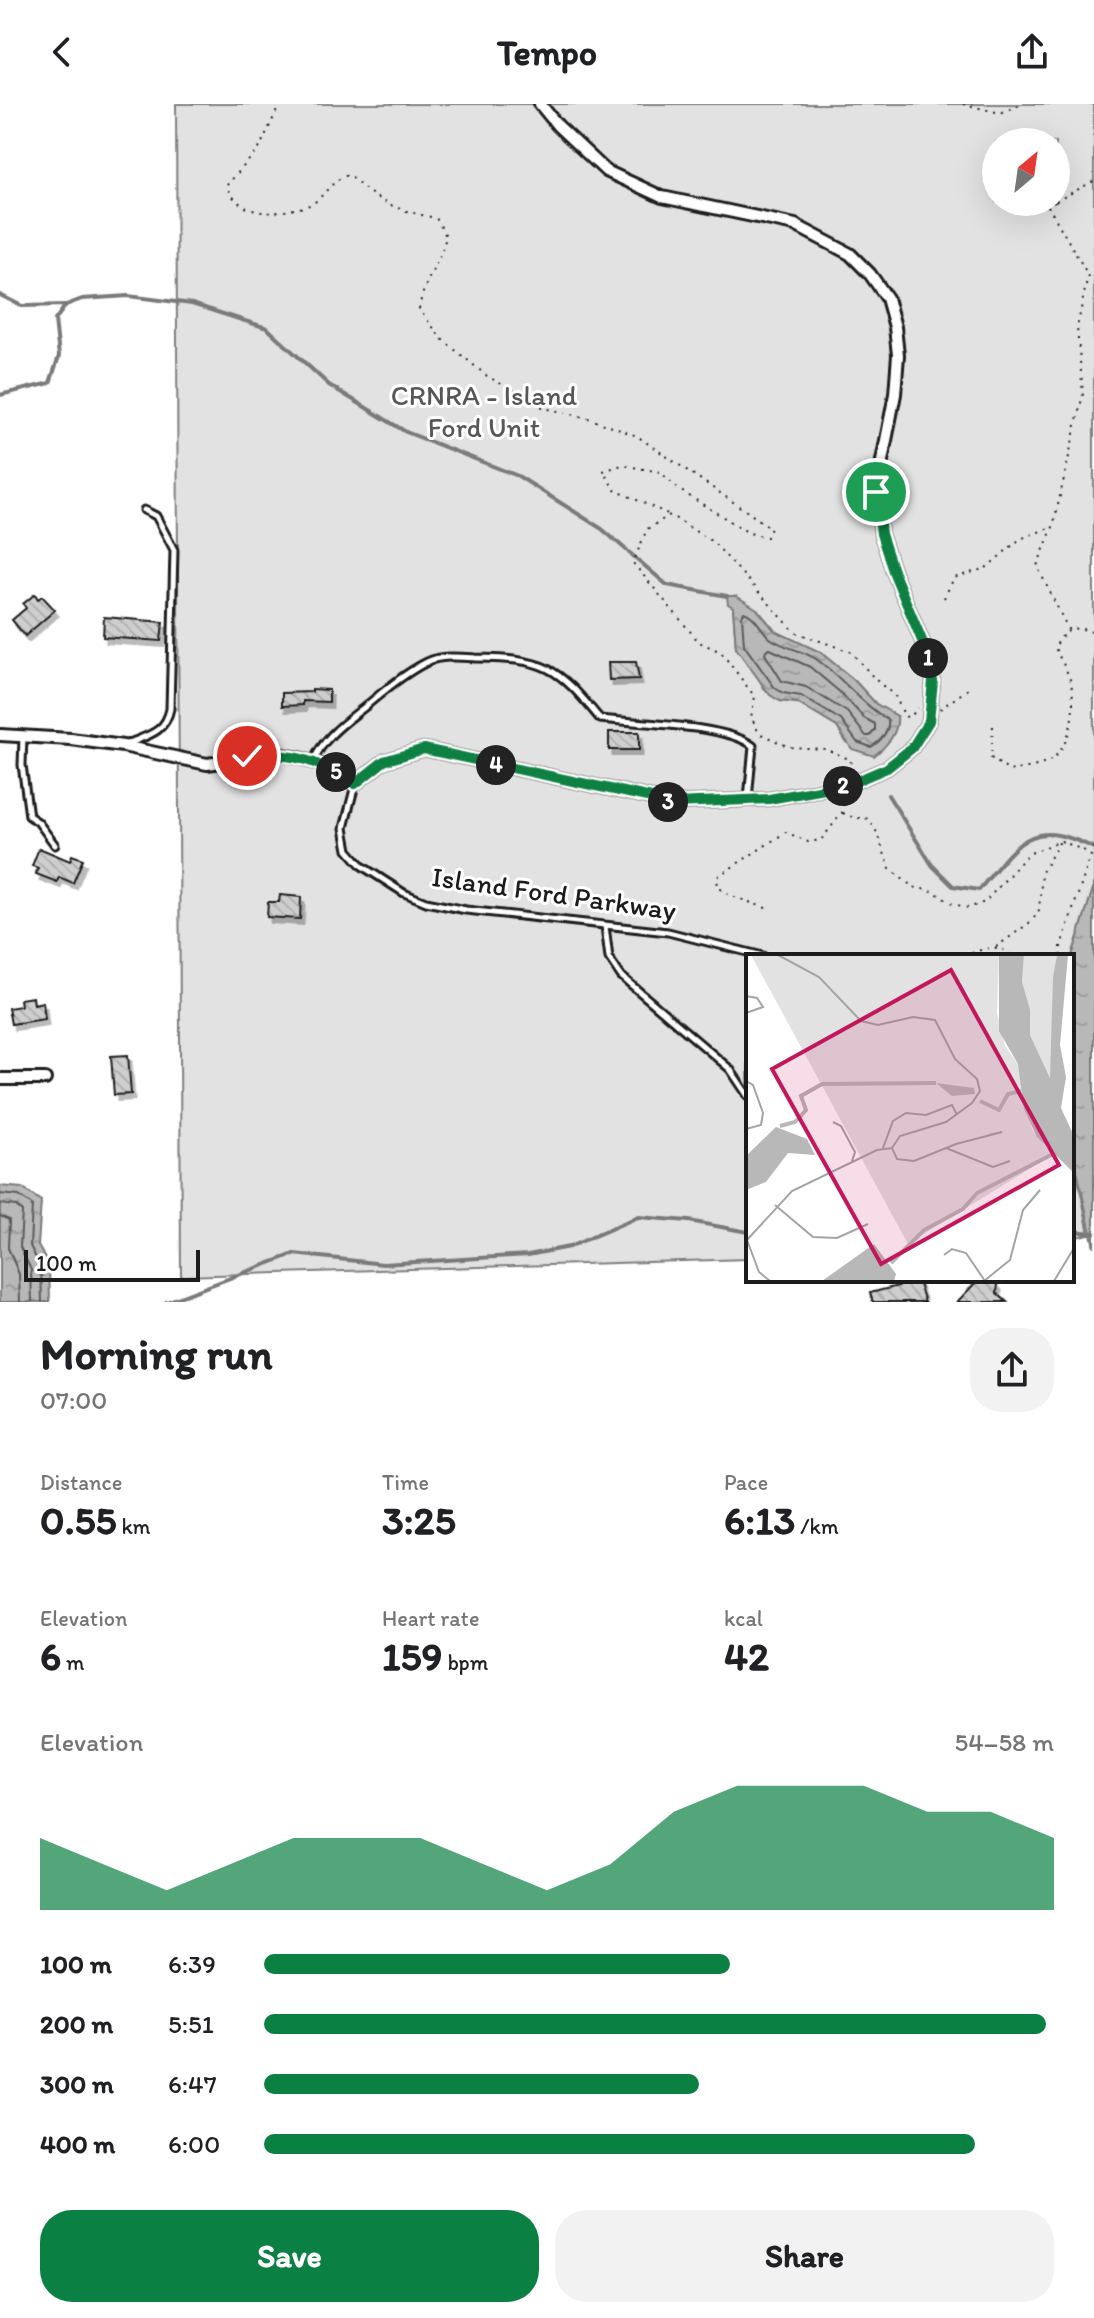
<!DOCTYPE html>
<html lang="en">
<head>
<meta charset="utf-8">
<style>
	body { margin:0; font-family:Itim,sans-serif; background:#f2f2f2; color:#202124; height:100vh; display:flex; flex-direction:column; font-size:30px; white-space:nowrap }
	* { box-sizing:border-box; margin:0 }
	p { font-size:26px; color:#757577 }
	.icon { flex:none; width:44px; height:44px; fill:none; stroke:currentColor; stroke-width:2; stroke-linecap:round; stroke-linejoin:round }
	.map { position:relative; height:1198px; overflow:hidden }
	.side { display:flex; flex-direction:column; background:#fff; flex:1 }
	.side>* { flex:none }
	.needle { width:52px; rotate:29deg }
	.buttons { position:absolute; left:982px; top:24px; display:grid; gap:16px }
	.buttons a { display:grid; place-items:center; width:88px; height:88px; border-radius:50%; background:#fff; box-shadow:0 8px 32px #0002; font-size:40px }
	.scale { position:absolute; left:24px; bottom:20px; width:176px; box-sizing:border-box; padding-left:8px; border:4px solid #1c1c1c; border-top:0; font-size:22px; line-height:28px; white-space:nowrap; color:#1c1c1c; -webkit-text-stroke:6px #fff; paint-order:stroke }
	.pin { position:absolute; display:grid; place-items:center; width:68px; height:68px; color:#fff; margin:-34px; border:4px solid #fff; border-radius:50%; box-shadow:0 2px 8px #0007 }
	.km { position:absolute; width:40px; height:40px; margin:-20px; border-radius:50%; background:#222; color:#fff; font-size:22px; line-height:40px; text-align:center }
	.round { display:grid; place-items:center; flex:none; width:84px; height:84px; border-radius:32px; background:#f2f2f2 }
	.summary { display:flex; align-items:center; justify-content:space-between; height:136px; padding:0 40px }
	h1 { font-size:44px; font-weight:700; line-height:60px }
	.stats { display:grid; grid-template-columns:repeat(3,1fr); gap:12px; height:136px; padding:8px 40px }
	.stats div { display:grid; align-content:center }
	.stats b { font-size:40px; font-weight:700 }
	.stats small { font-size:22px; font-weight:400 }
	.stats p { font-size:22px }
	.chart { height:224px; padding:16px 40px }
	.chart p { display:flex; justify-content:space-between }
	.chart svg { width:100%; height:144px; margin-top:8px; fill:#0b8043; opacity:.7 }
	.primary-button { display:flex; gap:16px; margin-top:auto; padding:16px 40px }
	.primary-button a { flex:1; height:92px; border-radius:32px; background:#0b8043; color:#fff; font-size:32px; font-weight:700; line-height:92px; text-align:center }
	.primary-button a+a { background:#f2f2f2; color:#202124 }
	ul { padding:0 40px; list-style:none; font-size:26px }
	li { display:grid; grid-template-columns:128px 96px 1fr; align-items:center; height:60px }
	li i { height:20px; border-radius:10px; background:#0b8043 }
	header { display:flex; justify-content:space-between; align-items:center; height:104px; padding:0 40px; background:#fff; font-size:36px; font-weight:700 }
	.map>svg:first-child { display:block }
</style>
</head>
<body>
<header><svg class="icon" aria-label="back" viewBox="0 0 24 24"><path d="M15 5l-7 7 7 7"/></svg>Tempo<svg class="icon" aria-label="share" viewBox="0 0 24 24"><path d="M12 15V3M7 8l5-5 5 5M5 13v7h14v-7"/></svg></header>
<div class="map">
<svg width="1094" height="1198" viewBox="0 0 1094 1198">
	<defs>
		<pattern id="water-ripples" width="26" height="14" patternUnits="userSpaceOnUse" patternTransform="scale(2)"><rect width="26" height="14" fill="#b8b8b8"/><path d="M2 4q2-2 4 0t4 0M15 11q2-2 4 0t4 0" fill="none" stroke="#9e9e9e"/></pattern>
		<pattern id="building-back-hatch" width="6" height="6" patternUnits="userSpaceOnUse" patternTransform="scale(2)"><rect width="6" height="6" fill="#cecece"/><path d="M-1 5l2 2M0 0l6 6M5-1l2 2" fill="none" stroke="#b0b0b0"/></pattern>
		<filter id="shadow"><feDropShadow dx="3.5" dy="6" stdDeviation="0" flood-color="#0004"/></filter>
	</defs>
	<rect width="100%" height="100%" fill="#fff"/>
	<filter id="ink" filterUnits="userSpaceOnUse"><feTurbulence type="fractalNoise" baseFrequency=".0125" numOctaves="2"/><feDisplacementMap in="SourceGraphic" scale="16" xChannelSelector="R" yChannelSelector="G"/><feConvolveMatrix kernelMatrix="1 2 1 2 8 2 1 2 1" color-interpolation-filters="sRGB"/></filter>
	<g filter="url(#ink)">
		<path fill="#e2e2e2" stroke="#7f7f7f" stroke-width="2" fill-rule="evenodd" d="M176,0h918v782l-22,70h-324v303l-567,17zM996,38h60v60h-60zM733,503l24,2 18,22 45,21 34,28 22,24 21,12 -51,26 -9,-15 -40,-24 -17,-2 -16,-13 -10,-18 -18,-22z
			M1072,1044l17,86 -17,4z"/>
		<path fill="url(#water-ripples)" stroke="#7a7a7a" stroke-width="2" d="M727,492h9l21,13 18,22 45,21 34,28 22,24 21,12c2,17 -10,29 -23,40l-22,-7 -15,-22 -40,-24 -17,-2 -10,-6 -34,-47 -3,-41 -5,-3z
			M1094,782v361l-22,-99v-192z
			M0,1082l22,2 19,13 -3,45 11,19 1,37h-50z"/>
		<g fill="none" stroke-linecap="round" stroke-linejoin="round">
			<path stroke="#5a5a5a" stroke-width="2" d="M744,508c11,3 17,18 26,26 14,10 32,12 46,21 26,18 45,45 72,61 2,11 -8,22 -17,27l-14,-5 -16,-22 -40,-24 -18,-3 -8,-5 -31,-43 -2,-29z
				M770,545l40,18 32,27 22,24 11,6v6l-5,6h-4l-19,-24 -41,-25 -24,-6 -17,-27 1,-4z
				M0,1090l19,2 13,9 -2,41 11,22 1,34
				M0,1100l16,2 6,5 -2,36 11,23 1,32
				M0,1112l9,4 -1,28 11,26 1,28"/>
			<path stroke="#7a7a7a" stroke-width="4" d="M0,191l22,11 44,-1
				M0,291l50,-12 9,-27 -4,-36 11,-15 16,-6 46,-3 64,8 75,24 62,57 77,47 112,44 84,53 65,56 60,11
				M888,691l44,70 21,21 26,4c39,-47 51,-74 115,-42
				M1072,1127l22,2
				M166,1198l128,-48 89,10 145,-9 41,-8 69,-30 51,4 59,11"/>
		</g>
		<path fill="url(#building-back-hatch)" stroke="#1c1c1c" stroke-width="2" filter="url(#shadow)" d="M35,490l3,5 4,-3 13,14 -30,26 -13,-16 14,-12 -3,-4z
			M104,513l59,5 -2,19 -58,-4z
			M608,558h28l3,17 -30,1z
			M312,585l17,1v12l-26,-1v4l-21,1v-13l30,-1z
			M609,628h30v18h-30z
			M39,744l31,13 2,-6 11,4 -10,24 -14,-6 -2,5 -21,-8 2,-6 -6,-2z
			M280,791l21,2 -1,22 -33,-2 1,-15h11z
			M33,893l1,7 9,-2 2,17 -34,5 -3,-16 13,-2 -1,-7z
			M128,951l3,39 -17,1 -3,-39z
			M978,1176h15l5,4 -1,9 10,9h-50z
			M918,1177l7,21h-52l-3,-9z"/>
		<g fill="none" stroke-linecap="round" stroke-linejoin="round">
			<g stroke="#1c1c1c" stroke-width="11">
				<path id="lane" d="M23,633l-1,28 7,51 9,6 17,23
					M127,640c21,-9 38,-11 43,-35l4,-159 -18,-34 -12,-6
					M313,658c10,-25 33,-40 54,-57 18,-15 38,-32 60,-43 13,-7 34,-5 48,-4 70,1 81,7 125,61 36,4 128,6 153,27l-5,53
					M355,681l-11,43 4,22 14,16 42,27 22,9 40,8 202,22 95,24
					M605,822l4,32 12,18 109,93 18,27"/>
			</g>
			<g stroke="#1c1c1c" stroke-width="16">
				<path id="street" d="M0,631l71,4 52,7 84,18 71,-10 22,4 32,11 23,15 29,-23 40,-12 251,54 94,-4 78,-14 40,-17 25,-20 17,-27 4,-40 -5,-26 -35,-84 -12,-37 -5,-42 19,-98 3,-39 -3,-28 -8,-29 -17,-24 -20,-20 -55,-29 -133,-28 -56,-26 -48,-45 -18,-22
					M0,975h45"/>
			</g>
			<path stroke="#1c1c1c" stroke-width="2" stroke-dasharray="2 6" stroke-linecap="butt" d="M280,0l-21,45 -33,37c13,26 37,30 64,24 8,-2 18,-3 25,-8 12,-10 18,-23 34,-27 29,28 47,35 87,43l10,18c-6,29 -22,42 -27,73l23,30 45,37 57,32 44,10 49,18 134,92 -4,9 -18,-4 -68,-42 -21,-19 -38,-7 -19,6 12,19 55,25
				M963,0l37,9 22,-9
				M1056,97l38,-20
				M1055,98l-7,4 40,69 -11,53 6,66 -30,133 -16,39 32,65
				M944,494l10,-20 32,-10 34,-29 32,-12
				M940,605l28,-20
				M993,622l-2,32 18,13c14,-3 31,-3 43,-12 20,-15 24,-53 19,-76 -3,-12 -11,-24 -16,-35 8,-18 19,-24 37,-16l2,4
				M849,667l2,-11 -25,-11 -37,-2 -30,-14 -8,-16 4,-20 -34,-45 -22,-10 -66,-79 14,-34 23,-14 44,28 81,89 56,20 25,28 19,16 10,21 7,-2 6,-7
				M843,709l11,5h12l9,10 15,41 23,18 20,4 18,12 17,5 17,-6 43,-48 33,-13 29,12
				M766,804l-37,-13 -11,-8 -1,-10 69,-45 22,10 13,-2 21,-27 3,-16
				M996,843l36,-26 7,-11 3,-38 18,-31
				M964,852c17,-6 34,-15 47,0
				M1061,852v-10l33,-100"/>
			<use href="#lane" stroke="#fff" stroke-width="5"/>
			<use href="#street" stroke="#fff" stroke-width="10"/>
		</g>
	</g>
	<g fill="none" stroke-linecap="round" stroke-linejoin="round" filter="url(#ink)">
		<g stroke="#fff" stroke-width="16">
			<path id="route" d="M247,652c46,-4 69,4 108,28l29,-23 40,-12 251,54 94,-4 78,-14 40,-17 25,-20 17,-27 4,-40 -5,-26 -35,-84 -12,-37 -5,-42"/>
		</g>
		<use href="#route" stroke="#0b8043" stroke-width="10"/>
	</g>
	<g text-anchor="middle" stroke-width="6" stroke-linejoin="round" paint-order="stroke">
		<g font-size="28" fill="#575757" stroke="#fff">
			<text x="484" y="301">CRNRA - Island<tspan x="484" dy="32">Ford Unit</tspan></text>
		</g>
		<g font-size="28" fill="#1c1c1c" stroke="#fff">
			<text transform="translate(554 789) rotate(8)" y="10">Island Ford Parkway</text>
		</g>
	</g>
	<g transform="translate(746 850)">
		<rect width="328" height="328" fill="#fff"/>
		<path d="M278,1h33l-7,123 -20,-43 -8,-53z" fill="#e2e2e2"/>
		<path d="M5,1h248l-2,58 8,33 13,18 14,65 20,26 -144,89z" fill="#e2e2e2"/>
		<path d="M253,1h25l-2,27 8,28v25l20,43 3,-101 4,-22h11l-8,90 6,32 -5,31 13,28v37l-37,-36 -13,-28 -6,-45 -19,-33zM190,129l38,5 1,6 -23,2zM30,173l31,12 8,16 -27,-2 -22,29 -20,8v-34zM128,290l22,30 -2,7h-72z" fill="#b8b8b8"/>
		<path fill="none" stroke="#b8b8b8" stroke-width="4" d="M234,147l19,9 9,-16 13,-3M34,172l15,-4 11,-12 -5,-14 21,-12 114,-1M145,309l33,-33 39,-21 14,-16 76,-39"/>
		<path fill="none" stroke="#a4a4a4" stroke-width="2" d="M32,1l41,22 42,44 17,4 35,-8 22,3 20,39 22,20 3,12 -8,12 -26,19 -46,14 -8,12M328,1v47M0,42l11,2 6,9 -17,6M0,127l7,4 10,28 -2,12 -15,4M87,168l8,4 14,26 -3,9M137,194l10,-27 13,-8 20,2 26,-10 5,10M146,194l5,11 17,2 42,-17 46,-12 -13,3M200,194l47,19 17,-6M29,251l38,32 24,1 31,-14M1,286l12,32 11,9M0,287l46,-50 85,-41 15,-2M198,301l8,-6 14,4 19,28M238,327l26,-21 13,-50 17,-20M308,327l20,-33"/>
		<path fill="#c2185b" fill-opacity="0.15" stroke="#c2185b" stroke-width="4" d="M205,16l108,195 -178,99 -109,-195z"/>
		<rect width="328" height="328" fill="none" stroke="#1c1c1c" stroke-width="4"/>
	</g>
</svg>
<div class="buttons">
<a><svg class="needle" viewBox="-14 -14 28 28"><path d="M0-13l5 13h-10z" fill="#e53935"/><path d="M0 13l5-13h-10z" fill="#757577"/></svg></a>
</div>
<div class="scale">100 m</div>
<div class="pin" style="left:876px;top:388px;background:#1e9e55"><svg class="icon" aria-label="arrive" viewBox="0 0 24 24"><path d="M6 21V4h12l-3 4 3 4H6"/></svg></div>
<div class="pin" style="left:247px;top:652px;background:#d93025"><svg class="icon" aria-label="check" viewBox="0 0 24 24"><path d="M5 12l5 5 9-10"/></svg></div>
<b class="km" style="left:928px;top:554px">1</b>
<b class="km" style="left:843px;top:682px">2</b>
<b class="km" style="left:668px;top:698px">3</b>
<b class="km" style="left:496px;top:661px">4</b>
<b class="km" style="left:336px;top:668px">5</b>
</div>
<section class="side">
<div class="summary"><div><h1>Morning run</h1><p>07:00</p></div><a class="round"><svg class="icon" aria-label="share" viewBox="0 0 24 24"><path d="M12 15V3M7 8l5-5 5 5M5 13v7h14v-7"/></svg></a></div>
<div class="stats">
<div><p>Distance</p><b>0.55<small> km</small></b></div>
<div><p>Time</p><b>3:25</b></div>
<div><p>Pace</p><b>6:13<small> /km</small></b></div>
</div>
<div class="stats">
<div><p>Elevation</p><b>6<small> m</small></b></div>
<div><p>Heart rate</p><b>159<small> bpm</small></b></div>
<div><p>kcal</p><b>42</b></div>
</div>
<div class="chart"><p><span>Elevation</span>54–58 m</p>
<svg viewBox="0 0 160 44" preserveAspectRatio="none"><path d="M0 44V22L10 30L20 38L30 30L40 22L50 22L60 22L70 30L80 38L90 30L100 14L110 6L120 6L130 6L140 14L150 14L160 22V44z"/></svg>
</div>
<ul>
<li><b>100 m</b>6:39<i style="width:59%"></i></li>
<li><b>200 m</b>5:51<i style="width:99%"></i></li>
<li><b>300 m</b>6:47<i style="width:55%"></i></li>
<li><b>400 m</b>6:00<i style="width:90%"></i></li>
</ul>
<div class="primary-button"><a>Save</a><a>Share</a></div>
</section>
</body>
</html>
